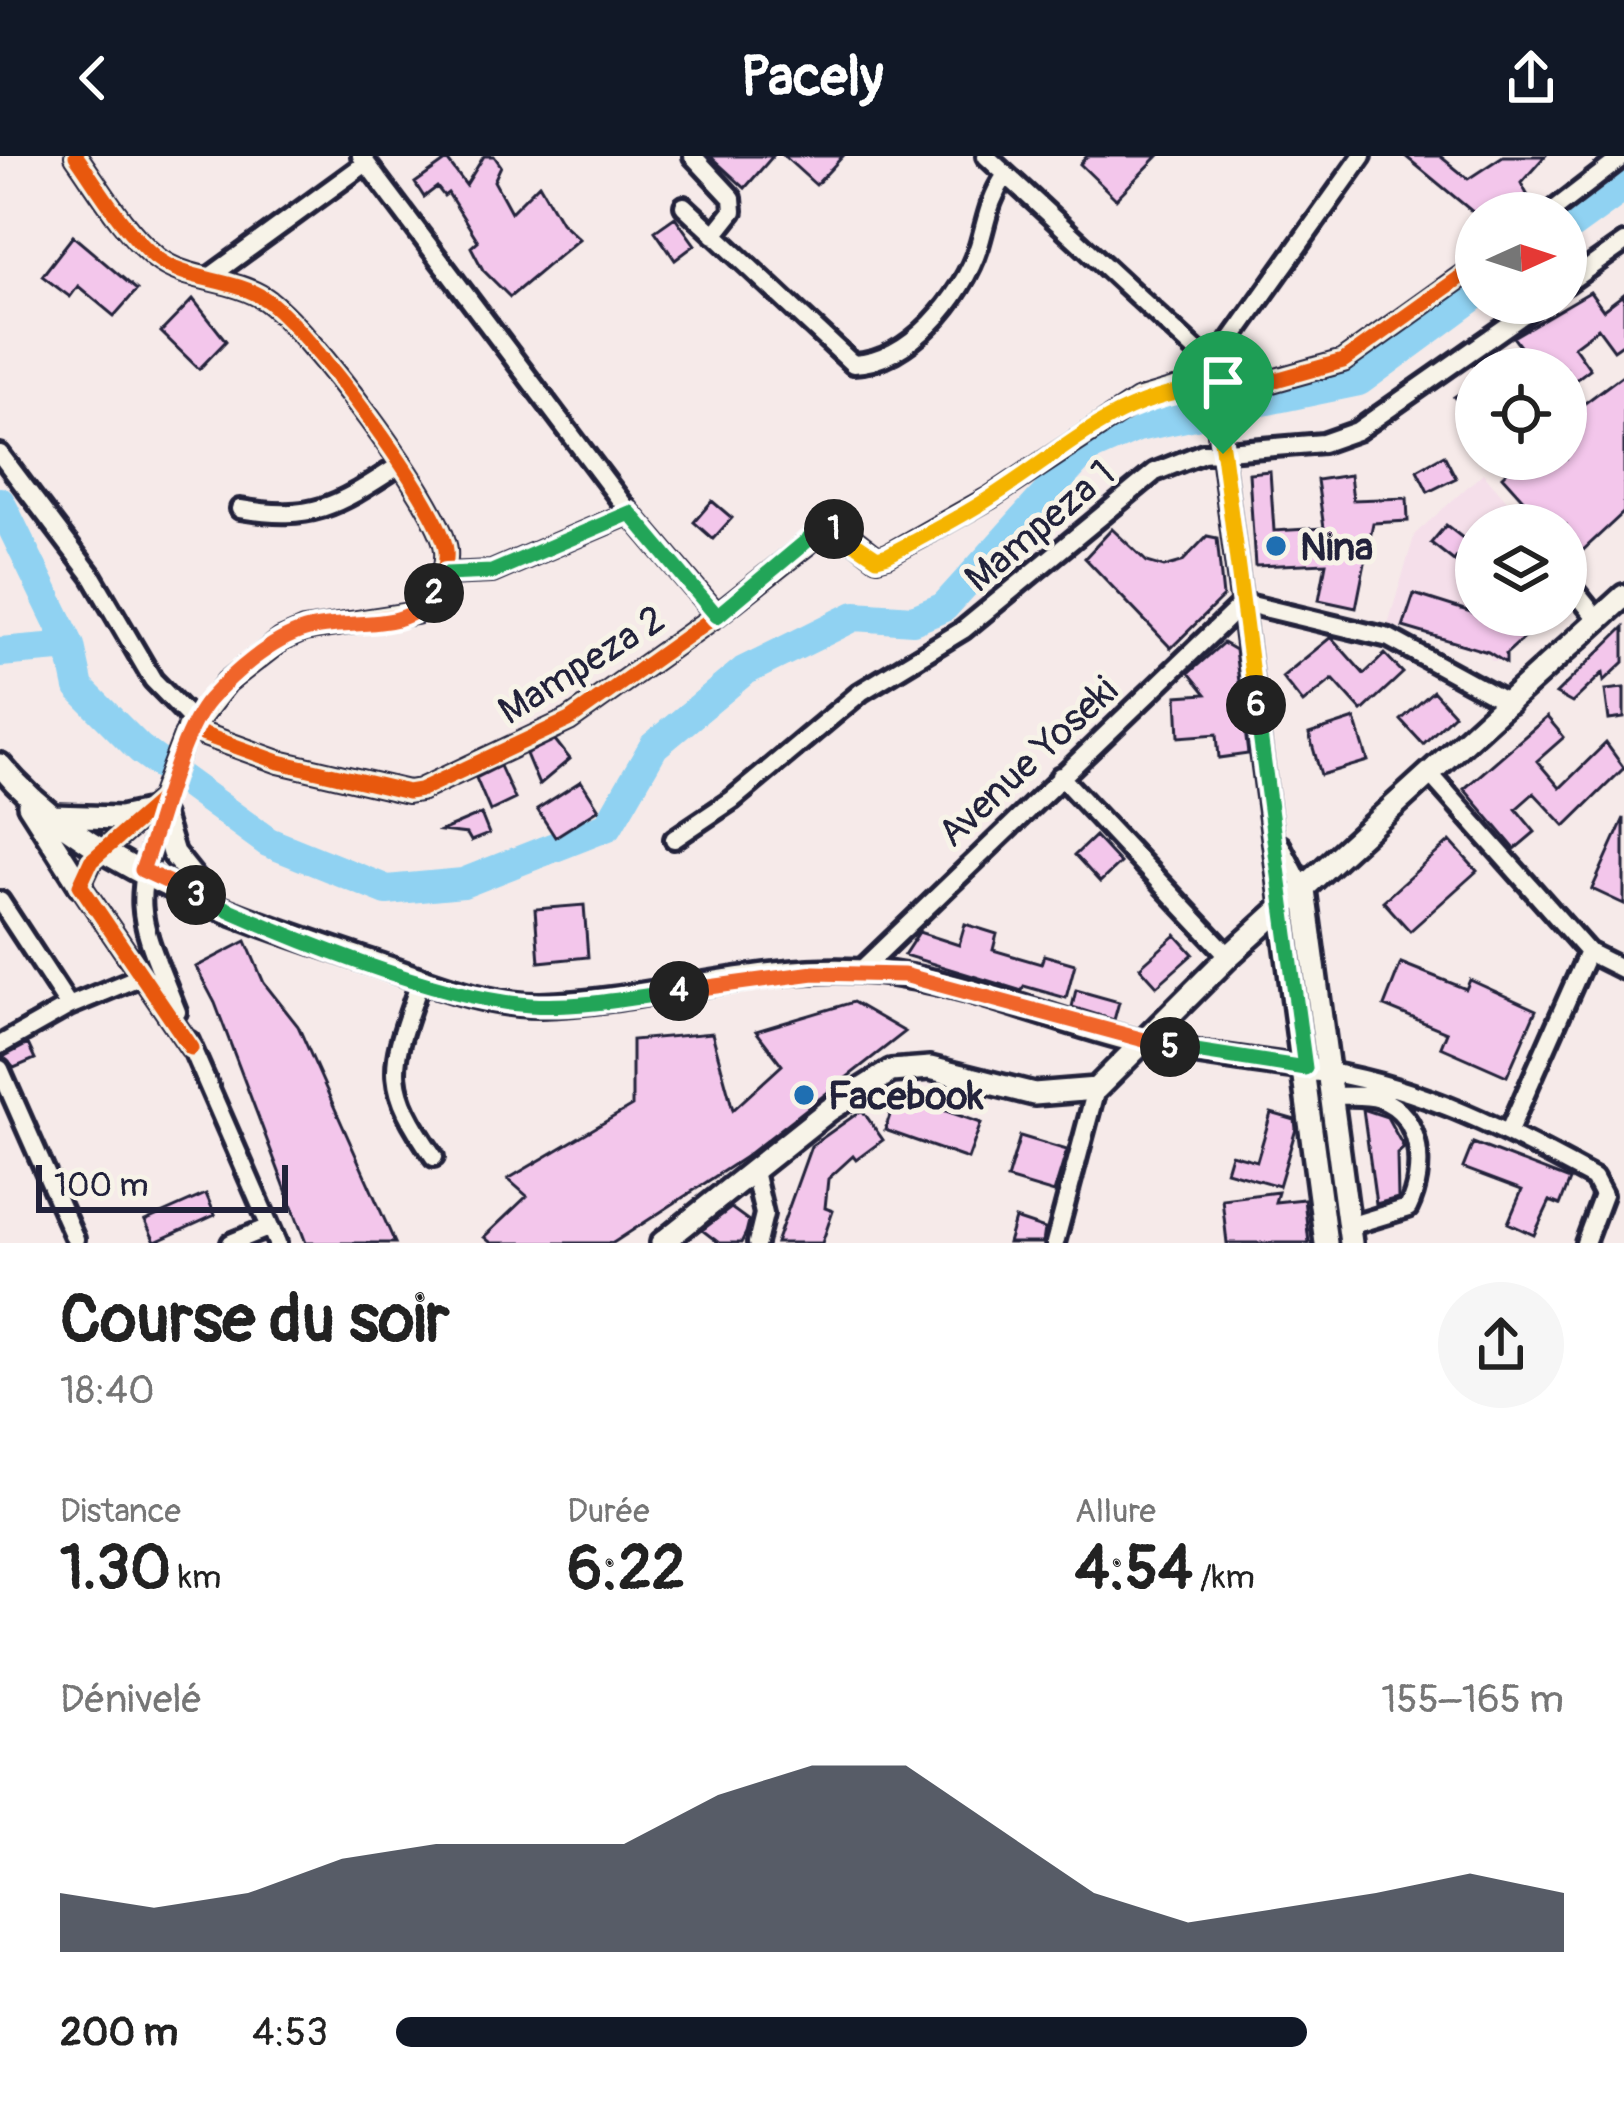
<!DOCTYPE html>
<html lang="fr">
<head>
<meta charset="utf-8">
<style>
	body { margin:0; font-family:Pangolin,sans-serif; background:#f6f6f6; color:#222; height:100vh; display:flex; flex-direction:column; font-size:45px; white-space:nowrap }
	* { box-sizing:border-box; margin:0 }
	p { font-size:39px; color:#767676 }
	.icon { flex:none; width:66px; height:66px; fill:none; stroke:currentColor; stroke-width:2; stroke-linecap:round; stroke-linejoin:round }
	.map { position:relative; height:1087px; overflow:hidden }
	.drawer { display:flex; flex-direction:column; background:#fff; flex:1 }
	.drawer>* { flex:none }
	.needle { width:78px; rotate:87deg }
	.fabs { position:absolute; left:1455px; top:36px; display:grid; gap:24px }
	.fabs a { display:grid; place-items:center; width:132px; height:132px; border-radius:50%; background:#fff; box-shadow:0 3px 9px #0004; font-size:60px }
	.scale { position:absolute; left:36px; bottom:30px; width:252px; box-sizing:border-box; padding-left:12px; border:6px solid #22223b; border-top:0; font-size:33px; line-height:42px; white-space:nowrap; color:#22223b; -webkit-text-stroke:9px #f7f3e8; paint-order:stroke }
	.pin { position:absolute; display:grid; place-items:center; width:102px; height:102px; color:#fff; margin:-123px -51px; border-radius:50% 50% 50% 0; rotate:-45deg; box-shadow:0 0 12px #0007 }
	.pin .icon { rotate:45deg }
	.km { position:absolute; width:60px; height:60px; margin:-30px; border-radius:50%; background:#222; color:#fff; font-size:33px; line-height:60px; text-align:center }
	.round { display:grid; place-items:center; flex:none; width:126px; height:126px; border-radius:63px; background:#f6f6f6 }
	.head { display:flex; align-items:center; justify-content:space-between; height:204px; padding:0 60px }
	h1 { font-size:66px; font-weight:700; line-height:90px }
	.metrics { display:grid; grid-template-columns:repeat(3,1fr); gap:18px; height:204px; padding:12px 60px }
	.metrics div { display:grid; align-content:center }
	.metrics b { font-size:60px; font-weight:700 }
	.metrics small { font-size:33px; font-weight:400 }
	.metrics p { font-size:33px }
	.chart { height:336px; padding:24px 60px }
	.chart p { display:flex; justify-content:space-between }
	.chart svg { width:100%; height:216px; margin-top:12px; fill:#111827; opacity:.7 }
	ul { padding:0 60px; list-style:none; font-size:39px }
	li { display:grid; grid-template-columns:192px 144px 1fr; align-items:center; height:90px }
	li i { height:30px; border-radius:15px; background:#111827 }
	header { display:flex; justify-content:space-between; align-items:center; height:156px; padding:0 60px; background:#111827; color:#fff; font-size:54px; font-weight:700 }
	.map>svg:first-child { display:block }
</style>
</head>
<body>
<header><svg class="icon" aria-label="back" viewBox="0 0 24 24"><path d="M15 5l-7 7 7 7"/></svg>Pacely<svg class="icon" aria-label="share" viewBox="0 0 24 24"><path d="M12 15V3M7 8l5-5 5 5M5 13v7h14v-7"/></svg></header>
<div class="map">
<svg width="1624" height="1087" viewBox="0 0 1624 1087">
	<rect width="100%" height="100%" fill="#f6eae9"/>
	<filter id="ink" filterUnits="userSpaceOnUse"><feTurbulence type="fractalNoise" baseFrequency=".00833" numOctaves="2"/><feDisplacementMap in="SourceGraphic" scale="24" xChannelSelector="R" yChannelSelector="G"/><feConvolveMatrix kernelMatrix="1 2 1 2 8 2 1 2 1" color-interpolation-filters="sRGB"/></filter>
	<g filter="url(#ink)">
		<path fill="#f5dfea" d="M1483,317l45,52h-52v90h73l-43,39v7h-15l-1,-6 -102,-31 27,-90z"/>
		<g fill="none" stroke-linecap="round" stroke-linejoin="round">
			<path stroke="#90d2f2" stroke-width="30" d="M1566,73l58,-42
				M0,346l70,144 9,42 61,61 128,93 119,48 76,-7 145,-57 46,-80 90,-75 111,-55 58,4 31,-13 143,-158 50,-22 222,-46 117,-86
				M0,496l70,-6"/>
		</g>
		<path fill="#f3c6eb" stroke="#22223b" stroke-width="3" d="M484,0h10l7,10 -7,15 17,31 28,-28 22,38 18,17 -69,58 -27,-27 -12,-23 7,-6 -30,-48 -4,3 -7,-9 -13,10 -9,-14 32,-23 19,25z
			M710,0h63l-28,32z
			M784,0h59l-27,29z
			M1087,0h71l-42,43 -36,-35z
			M1405,0h35l28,23 35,-23h42l-24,27 16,30h-63z
			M675,61l20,28 -20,15 -20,-29z
			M73,80l64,54 -23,26 -36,-30 -8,11 -28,-21z
			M1590,136l13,18 21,-16v49l-10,7 -16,-22 -24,18 16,23 -24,18v-18h-29l-24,-32z
			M193,143l33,42 -27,28 -38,-37z
			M1624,218v138l-58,54v-41h-20l-44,-49 18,-17h46v-42z
			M1476,226v40l-22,-25z
			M1444,299l12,23 -28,14 -11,-22z
			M1270,315l4,60 50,-3 -7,-48 33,-5 3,25 54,-2 1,23 -35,2 -17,85 -37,-8 7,-37 -71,3 -6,-93z
			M712,345l20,17 -19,21 -19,-17z
			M1446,369l22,17 -14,19 -23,-18z
			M1112,373l35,33 17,5 18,-5 25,-26 10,2 6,59 -52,51 -86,-90z
			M1414,438l79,25 56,-4 -43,39v9l-18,-11 -85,-25z
			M1624,471v35l-20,19 -1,-8 -31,30 -16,-9z
			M1331,481l33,37 21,-20 18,19 -41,38 -29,-32 -30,24 -21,-26z
			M1223,487l12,7 13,104 -29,4 -2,-24 -38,3 -2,-41 29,-2 -17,-21z
			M1624,532v30l-15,2 -4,-30z
			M1433,535l21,23 -31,30 -22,-24z
			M1547,561l17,20 -27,24 23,27 46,-45 18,25 -59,58 -31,-33 -18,16 19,23 -20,17 -51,-60z
			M1355,563l13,42 -47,14 -12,-41z
			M555,584l15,19 -31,26 -13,-31z
			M500,610l15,33 -25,12 -14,-33z
			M581,625l18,28 -44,28 -18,-28z
			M481,658l8,20 -18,7 -4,-7 -26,-3z
			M1624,662v86l-32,-15z
			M1095,680l25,27 -20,19 -25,-27z
			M1450,685l27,30 -67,60 -27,-30z
			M584,749l4,52 -49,5 -4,-53z
			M965,768l32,10 -4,16 48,14 3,-9 31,9 -9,34 -42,-12 -2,5 -118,-36 15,-23 40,13z
			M1176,779l17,19 -36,32 -17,-19z
			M246,785l18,42 34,43 97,217h-89l-91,-240 -19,-36z
			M1401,807l65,26 4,-9 66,30 -29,66 -66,-29 6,-15 -63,-26z
			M1076,834l43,12 -5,18 -42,-13z
			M853,846l52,30 -160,125 -132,86h-122l-7,-6 43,-41 -19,-17 124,-73v-66l80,-7 21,77 49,-45 -26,-34z
			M28,888l7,15 -21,9 -11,-11z
			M897,938l84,29 -13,36 -83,-29z
			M1363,953l24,8 17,31 -7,6 1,44 -22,6z
			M862,954l21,30 -27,20 -3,-4 -25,23 -3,29 8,3 -11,32h-46l35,-97z
			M1271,957l24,7 1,9 -17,57 -53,-15 5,-17 26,7z
			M1020,980l47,14 -13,43 -47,-14z
			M1473,987l97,37 -10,25 -10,-4 -16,34 -26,-12 14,-33 -59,-22z
			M1278,1036l-3,10 29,-3 5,44h-82l-5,-44z
			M206,1038l9,21 -60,27 -10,-21z
			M731,1052l18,13 -3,12 -5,10h-22l-17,-13z
			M1015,1063l30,10 -2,14h-35z"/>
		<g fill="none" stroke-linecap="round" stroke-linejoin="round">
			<g stroke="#22223b" stroke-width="26">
				<path id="minor" d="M76,0c24,34 47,74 79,101 31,25 76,20 110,42 40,26 176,206 181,251 2,26 -11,46 -30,63l-112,17 -23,10 -54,42 -42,54 -24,64 -70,61 -11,24 111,163
					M361,0l269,357 87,102
					M693,0l39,42 1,13 -19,24
					M986,0l216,200 14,5
					M684,50l169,158c55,-1 110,-67 126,-118 8,-27 10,-46 26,-70
					M1550,57l74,-57
					M211,120l155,-113
					M1566,128l58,-41
					M0,298l92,122 61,104 40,41
					M240,353c75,13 98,-4 160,-44
					M1502,369l8,-7 7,7
					M445,418l47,-2 138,-59
					M1566,424l32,40
					M188,573l91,33 129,30 12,-2 149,-70 148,-105 109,-86 15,1 36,28 11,-3 103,-58 146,-96 37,-11 98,-9 71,-20 133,-95
					M1430,618l158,178 36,18
					M1060,620l169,180
					M163,659c-36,95 -21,107 14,197
					M674,683l58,-39 129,-108 102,-62 192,-158 48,-19 120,-10 34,-12 183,-128
					M1281,690l23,44
					M0,745l69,105
					M1282,755l-69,-524 3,-26 146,-205
					M861,814l382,-367 146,35 121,66
					M421,823c-29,86 -42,100 13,178
					M189,885l88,202
					M0,889l69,-39 75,-31
					M0,913l75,170
					M1328,916c98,17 180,59 266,106l9,17 -18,48
					M1331,940c16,0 35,-2 49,3 43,16 46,72 28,109l-59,18
					M1509,975l79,-179
					M754,1015l10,43 -7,29
					M231,1087l39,-16
					M1055,1087l41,-154"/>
			</g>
			<g stroke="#22223b" stroke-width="30">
				<path id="major" d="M0,609c89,107 247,155 374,198 54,18 109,43 167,42 111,-3 224,-44 335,-33 90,9 175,49 263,70 62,14 126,19 189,30
					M29,649l51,80
					M52,660l68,2 32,-7
					M162,661l11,36 36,45
					M1304,734l47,353
					M1282,755l44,332
					M662,1087l167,-133 62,-39 39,-3 104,26 62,-5 133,-133 395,-360"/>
			</g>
			<use href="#minor" stroke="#f7f3e8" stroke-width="16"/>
			<use href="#major" stroke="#f7f3e8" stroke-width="21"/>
			<g stroke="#f7f3e8" stroke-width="22">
				<path id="cycleway" d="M76,0c24,34 47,74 79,101 31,25 76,20 110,42 40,26 176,206 181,251 2,26 -11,46 -30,63l-112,17 -23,10 -54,42 -42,54 -24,64 -70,61 -11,24 111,163
					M188,573l91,33 129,30 12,-2 149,-70 148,-105 109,-86 15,1 36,28 11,-3 103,-58 146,-96 37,-11 98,-9 71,-20 133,-95"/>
			</g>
			<use href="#cycleway" stroke="#e8590c" stroke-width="15"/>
		</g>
	</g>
	<g fill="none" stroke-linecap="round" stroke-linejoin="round" filter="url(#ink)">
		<g stroke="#fff" stroke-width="24">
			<path id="split-1" d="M834,373l43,29 11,-3c35,-19 72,-37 105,-59 77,-49 124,-101 220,-109l10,67"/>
		</g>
		<g stroke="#fff" stroke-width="24">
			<path id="split-2" d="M434,437l12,-19 46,-2 138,-59 87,103 98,-82 19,-5"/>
		</g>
		<g stroke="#fff" stroke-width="24">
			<path id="split-3" d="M196,739l-54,-25c18,-47 37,-136 67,-170 24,-27 62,-60 96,-70 42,-13 102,6 129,-37"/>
		</g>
		<g stroke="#fff" stroke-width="24">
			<path id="split-4" d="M196,739c86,40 242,104 334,110 50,3 100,-7 149,-14"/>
		</g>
		<g stroke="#fff" stroke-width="24">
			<path id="split-5" d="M679,835l135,-18 90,2 266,72"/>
		</g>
		<g stroke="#fff" stroke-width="24">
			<path id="split-6" d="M1170,891l135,21 -49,-363"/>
		</g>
		<g stroke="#fff" stroke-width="24">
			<path id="split-7" d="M1223,298l33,251"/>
		</g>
		<use href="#split-1" stroke="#f5b400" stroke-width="15"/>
		<use href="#split-2" stroke="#22a559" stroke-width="15"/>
		<use href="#split-3" stroke="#f0652b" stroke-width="15"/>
		<use href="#split-4" stroke="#22a559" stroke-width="15"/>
		<use href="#split-5" stroke="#f0652b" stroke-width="15"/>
		<use href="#split-6" stroke="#22a559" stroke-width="15"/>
		<use href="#split-7" stroke="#f5b400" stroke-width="15"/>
	</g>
	<g fill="#1f6fb2" stroke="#f7f3e8" stroke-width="4.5">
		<circle cx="1276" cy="390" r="12"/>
		<circle cx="804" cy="939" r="12"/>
	</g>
	<g text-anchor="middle" stroke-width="10" stroke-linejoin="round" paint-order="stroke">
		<g font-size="39" fill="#22223b" stroke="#f7f3e8">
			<text transform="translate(1039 369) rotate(-40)" y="14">Mampeza 1</text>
			<text transform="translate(581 508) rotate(-32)" y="14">Mampeza 2</text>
			<text transform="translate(1027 605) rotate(-43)" y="14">Avenue Yoseki</text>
		</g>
		<g font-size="39" font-weight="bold" fill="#22223b" stroke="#f7f3e8" text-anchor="start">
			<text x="1300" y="404">Nina</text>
			<text x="828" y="953">Facebook</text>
		</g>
	</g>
</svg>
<div class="fabs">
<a><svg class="needle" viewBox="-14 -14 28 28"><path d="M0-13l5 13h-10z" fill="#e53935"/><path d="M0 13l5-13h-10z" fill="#767676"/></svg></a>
<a><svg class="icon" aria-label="locate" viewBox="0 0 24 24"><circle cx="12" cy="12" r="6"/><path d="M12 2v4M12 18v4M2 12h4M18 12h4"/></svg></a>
<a><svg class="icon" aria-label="layers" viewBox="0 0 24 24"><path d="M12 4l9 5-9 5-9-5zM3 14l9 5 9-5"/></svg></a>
</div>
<div class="scale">100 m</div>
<div class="pin" style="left:1223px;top:298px;background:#1e9e55"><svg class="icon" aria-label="arrive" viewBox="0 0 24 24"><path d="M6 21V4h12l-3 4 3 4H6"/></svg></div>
<b class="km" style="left:834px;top:373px">1</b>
<b class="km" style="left:434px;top:437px">2</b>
<b class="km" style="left:196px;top:739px">3</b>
<b class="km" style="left:679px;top:835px">4</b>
<b class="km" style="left:1170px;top:891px">5</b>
<b class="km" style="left:1256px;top:549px">6</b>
</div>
<section class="drawer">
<div class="head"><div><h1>Course du soir</h1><p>18:40</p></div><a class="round"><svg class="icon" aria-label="share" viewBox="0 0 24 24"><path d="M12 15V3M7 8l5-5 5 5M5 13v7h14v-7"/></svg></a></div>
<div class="metrics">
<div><p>Distance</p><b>1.30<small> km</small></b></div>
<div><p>Durée</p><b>6:22</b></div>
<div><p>Allure</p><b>4:54<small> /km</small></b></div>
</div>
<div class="chart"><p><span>Dénivelé</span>155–165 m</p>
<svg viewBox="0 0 160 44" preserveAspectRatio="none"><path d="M0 44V32L10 35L20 32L30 25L40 22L50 22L60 22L70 12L80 6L90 6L100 19L110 32L120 38L130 35L140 32L150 28L160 32V44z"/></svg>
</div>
<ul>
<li><b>200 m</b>4:53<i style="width:78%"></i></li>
</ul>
</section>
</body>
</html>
